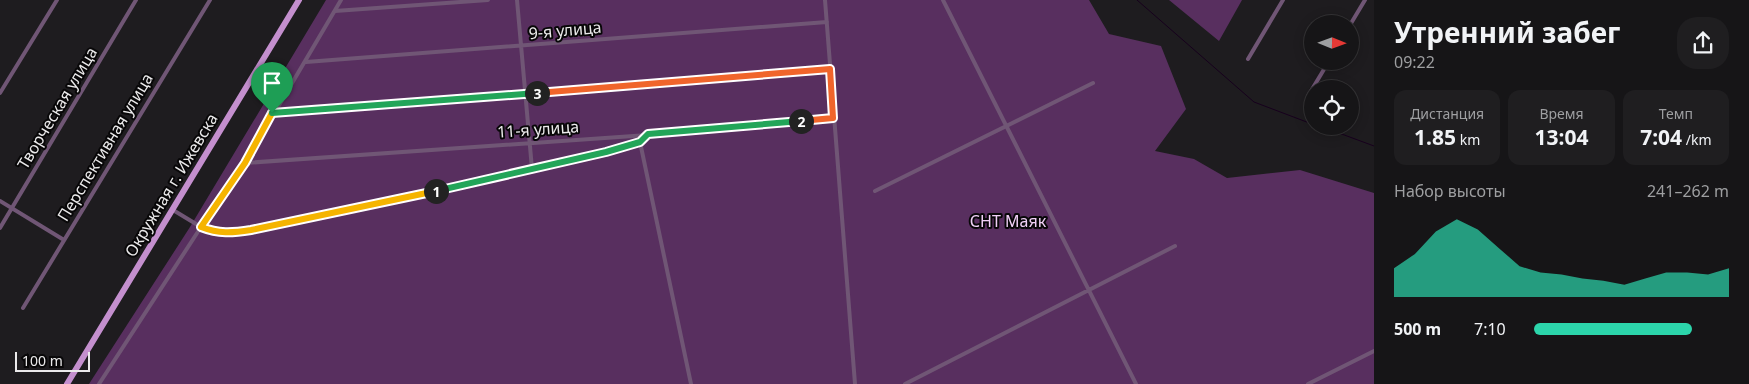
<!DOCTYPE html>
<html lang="ru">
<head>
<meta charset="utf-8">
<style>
	body { margin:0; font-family:"Noto Sans",sans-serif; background:#1f1e20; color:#f1f3f6; height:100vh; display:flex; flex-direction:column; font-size:19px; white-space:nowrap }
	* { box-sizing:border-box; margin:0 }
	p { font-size:16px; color:#9e9fa1 }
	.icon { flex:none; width:28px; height:28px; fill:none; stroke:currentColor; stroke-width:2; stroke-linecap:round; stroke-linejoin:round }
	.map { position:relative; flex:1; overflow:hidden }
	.drawer { display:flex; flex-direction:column; background:#161517; width:375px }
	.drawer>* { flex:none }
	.needle { width:32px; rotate:91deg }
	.fabs { position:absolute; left:1304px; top:15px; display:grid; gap:10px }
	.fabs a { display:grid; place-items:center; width:55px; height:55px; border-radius:50%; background:#161517; box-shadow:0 2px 12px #0003,0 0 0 1px #353436; font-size:25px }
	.scale { position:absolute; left:15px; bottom:12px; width:75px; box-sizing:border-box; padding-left:5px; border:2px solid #ebeaeb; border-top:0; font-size:14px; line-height:18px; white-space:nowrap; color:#ebeaeb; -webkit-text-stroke:4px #080708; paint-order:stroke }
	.pin { position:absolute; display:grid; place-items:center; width:42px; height:42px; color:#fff; margin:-51px -21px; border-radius:50% 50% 50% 0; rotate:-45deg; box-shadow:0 0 5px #0007 }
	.pin .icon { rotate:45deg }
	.km { position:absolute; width:25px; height:25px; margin:-12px; border-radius:50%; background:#222; color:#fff; font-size:14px; line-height:25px; text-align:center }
	.round { display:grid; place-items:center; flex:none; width:52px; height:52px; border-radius:20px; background:#1f1e20 }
	.overview { display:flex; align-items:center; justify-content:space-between; height:85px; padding:0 20px }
	h1 { font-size:28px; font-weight:700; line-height:38px }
	.figures { display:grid; grid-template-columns:repeat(3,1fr); gap:8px; height:85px; padding:5px 20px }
	.figures div { display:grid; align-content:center; border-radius:12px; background:#1f1e20; text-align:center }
	.figures b { font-size:21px; font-weight:700 }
	.figures small { font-size:14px; font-weight:400 }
	.figures p { font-size:14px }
	.chart { height:140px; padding:10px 20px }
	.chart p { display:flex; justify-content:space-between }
	.chart svg { width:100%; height:90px; margin-top:5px; fill:#2cd5ab; opacity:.7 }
	ul { padding:0 20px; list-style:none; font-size:16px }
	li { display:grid; grid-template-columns:80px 60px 1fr; align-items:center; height:38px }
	li i { height:12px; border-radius:6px; background:#2cd5ab }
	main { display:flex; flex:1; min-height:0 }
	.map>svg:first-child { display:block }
</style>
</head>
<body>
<main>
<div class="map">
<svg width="1374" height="384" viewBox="0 0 1374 384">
	<rect width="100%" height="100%" fill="#1e1c1f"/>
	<path fill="#582f5f" d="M326,0h763l20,34 52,12 25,63 -31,42 39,8 33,19 73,-8 74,23v191h-1285l101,-157z
		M1169,0h73l-23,41z"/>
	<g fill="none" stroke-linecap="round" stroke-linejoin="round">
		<path stroke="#17001d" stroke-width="1" d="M1137,0l117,102 58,22
			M1320,126l54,20"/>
		<path stroke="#705675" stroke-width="4" d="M341,0l-96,163 -44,64c18,7 31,6 50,3l281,-61
			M517,0l15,169 108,-27 8,-7
			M825,0l30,384
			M943,0l193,384
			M335,11l153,-11
			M1350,25l15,-25
			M1248,59l35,-59
			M306,62l521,-40
			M0,93l57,-93
			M1308,96l21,-35
			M273,113l556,-44
			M640,142l51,242
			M245,163l403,-28 185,-17
			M875,191l218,-108
			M0,201l64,39
			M0,228l136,-228
			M23,308l187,-308
			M99,384l102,-157 -28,-17
			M905,384l270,-138
			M1308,384l66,-33"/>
		<path stroke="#c48fce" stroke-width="6" d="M67,384l232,-384"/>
	</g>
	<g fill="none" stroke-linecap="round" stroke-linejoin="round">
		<g stroke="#fff" stroke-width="10">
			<path id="split-1" d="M272,113l-27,50 -44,64c18,7 31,6 50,3l185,-39"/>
		</g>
		<g stroke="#fff" stroke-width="10">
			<path id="split-2" d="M436,191l170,-39 34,-10 8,-8 153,-13"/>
		</g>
		<g stroke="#fff" stroke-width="10">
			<path id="split-3" d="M537,93l293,-24 3,49 -32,3"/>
		</g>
		<g stroke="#fff" stroke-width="10">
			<path id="split-4" d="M272,113l265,-20"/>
		</g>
		<use href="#split-1" stroke="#f5b400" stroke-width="6"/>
		<use href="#split-2" stroke="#22a559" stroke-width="6"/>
		<use href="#split-3" stroke="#f0652b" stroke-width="6"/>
		<use href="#split-4" stroke="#22a559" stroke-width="6"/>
	</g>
	<g text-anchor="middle" stroke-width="4" stroke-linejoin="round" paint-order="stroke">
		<g font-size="16" fill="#ebeaeb" stroke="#080708">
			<text transform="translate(565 30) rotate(-5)" y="6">9-я улица</text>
			<text transform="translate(57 108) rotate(-59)" y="6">Творческая улица</text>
			<text transform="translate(538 129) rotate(-4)" y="6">11-я улица</text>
			<text transform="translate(105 147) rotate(-59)" y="6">Перспективная улица</text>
			<text transform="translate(171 185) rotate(-59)" y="6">Окружная г. Ижевска</text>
		</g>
		<g font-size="16" fill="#f1d0f7" stroke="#080708">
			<text x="1008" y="227">СНТ Маяк</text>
		</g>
	</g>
</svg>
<div class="fabs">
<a><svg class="needle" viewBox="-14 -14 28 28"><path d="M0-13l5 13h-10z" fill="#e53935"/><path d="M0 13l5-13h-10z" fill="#9e9fa1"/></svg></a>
<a><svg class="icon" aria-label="locate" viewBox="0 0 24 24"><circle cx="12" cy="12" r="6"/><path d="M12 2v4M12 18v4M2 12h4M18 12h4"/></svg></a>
</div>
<div class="scale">100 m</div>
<div class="pin" style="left:272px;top:113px;background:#1e9e55"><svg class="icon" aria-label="arrive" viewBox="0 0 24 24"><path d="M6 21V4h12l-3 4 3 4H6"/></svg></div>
<b class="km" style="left:436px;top:191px">1</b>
<b class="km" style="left:801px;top:121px">2</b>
<b class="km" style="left:537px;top:93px">3</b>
</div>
<section class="drawer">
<div class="overview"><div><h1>Утренний забег</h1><p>09:22</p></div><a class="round"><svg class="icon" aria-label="share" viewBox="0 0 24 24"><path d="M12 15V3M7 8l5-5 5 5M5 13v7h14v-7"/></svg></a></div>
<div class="figures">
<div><p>Дистанция</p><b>1.85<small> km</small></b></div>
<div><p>Время</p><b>13:04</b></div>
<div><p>Темп</p><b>7:04<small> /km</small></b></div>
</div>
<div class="chart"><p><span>Набор высоты</span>241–262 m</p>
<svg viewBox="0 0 160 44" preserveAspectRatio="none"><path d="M0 44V30L10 23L20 12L30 6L40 11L50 20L60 29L70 32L80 33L90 35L100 36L110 38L120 35L130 32L140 32L150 33L160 30V44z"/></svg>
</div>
<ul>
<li><b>500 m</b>7:10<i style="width:81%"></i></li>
</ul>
</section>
</main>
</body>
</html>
